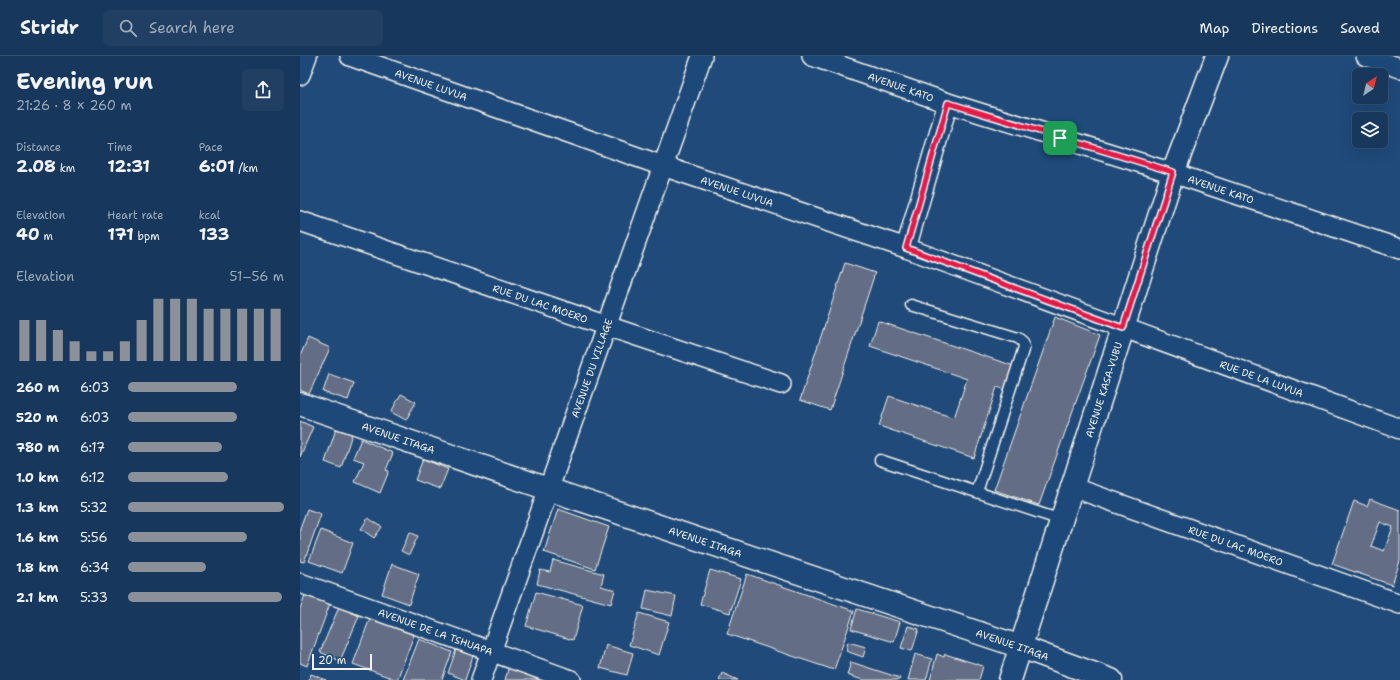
<!DOCTYPE html>
<html lang="en">
<head>
<meta charset="utf-8">
<style>
	body { margin:0; font-family:"Shantell Sans",sans-serif; background:#203f62; color:#f1f3f6; height:100vh; display:flex; flex-direction:column; font-size:15px; white-space:nowrap }
	* { box-sizing:border-box; margin:0 }
	p { font-size:13px; color:#9eacbb }
	.icon { flex:none; width:22px; height:22px; fill:none; stroke:currentColor; stroke-width:2; stroke-linecap:round; stroke-linejoin:round }
	.map { position:relative; flex:1; overflow:hidden }
	.drawer { display:flex; flex-direction:column; background:#17385c; width:300px }
	.drawer>* { flex:none }
	.needle { width:26px; rotate:35deg }
	.buttons { position:absolute; left:1052px; top:12px; display:grid; gap:8px }
	.buttons a { display:grid; place-items:center; width:36px; height:36px; border-radius:6px; background:#17385c; box-shadow:0 4px 16px #0002,0 0 0 1px #365272; font-size:20px }
	.scale { position:absolute; left:12px; bottom:10px; width:60px; box-sizing:border-box; padding-left:4px; border:2px solid #f4f1e8; border-top:0; font-size:11px; line-height:14px; white-space:nowrap; color:#f4f1e8; -webkit-text-stroke:3px #1f4a7a; paint-order:stroke }
	.pin { position:absolute; display:grid; place-items:center; width:34px; height:34px; color:#fff; margin:-17px; border-radius:8px; box-shadow:0 2px 6px #0006 }
	.round { display:grid; place-items:center; flex:none; width:42px; height:42px; border-radius:6px; background:#203f62 }
	.head { display:flex; align-items:center; justify-content:space-between; height:68px; padding:0 16px }
	h1 { font-size:22px; font-weight:700; line-height:30px }
	.metrics { display:grid; grid-template-columns:repeat(3,1fr); gap:6px; height:68px; padding:4px 16px }
	.metrics div { display:grid; align-content:center }
	.metrics b { font-size:17px; font-weight:700 }
	.metrics small { font-size:11px; font-weight:400 }
	.metrics p { font-size:11px }
	.chart { height:112px; padding:8px 16px }
	.chart p { display:flex; justify-content:space-between }
	.chart svg { width:100%; height:72px; margin-top:4px; stroke:#8c9099; stroke-width:6 }
	ul { padding:0 16px; list-style:none; font-size:13px }
	li { display:grid; grid-template-columns:64px 48px 1fr; align-items:center; height:30px }
	li i { height:10px; border-radius:5px; background:#8c9099 }
	header { display:flex; align-items:center; gap:24px; box-sizing:border-box; height:56px; padding:0 20px; background:#17385c; border-bottom:1px solid #365272 }
	header strong { font-size:19px }
	nav { display:flex; gap:22px; margin-inline-start:auto; font-size:14px }
	.search { width:280px; height:36px; background:#203f62; display:flex; align-items:center; gap:10px; box-sizing:border-box; padding:0 14px; border-radius:6px; color:#9eacbb; font-size:15px }
	main { display:flex; flex:1; min-height:0 }
	.map>svg:first-child { display:block }
</style>
</head>
<body>
<header>
<strong>Stridr</strong>
<div class="search"><svg class="icon" aria-label="search" viewBox="0 0 24 24"><circle cx="10" cy="10" r="6"/><path d="M15 15l6 6"/></svg>Search here</div>
<nav><a>Map</a><a>Directions</a><a>Saved</a></nav>
</header>
<main>
<section class="drawer">
<div class="head"><div><h1>Evening run</h1><p>21:26 · 8 × 260 m</p></div><a class="round"><svg class="icon" aria-label="share" viewBox="0 0 24 24"><path d="M12 15V3M7 8l5-5 5 5M5 13v7h14v-7"/></svg></a></div>
<div class="metrics">
<div><p>Distance</p><b>2.08<small> km</small></b></div>
<div><p>Time</p><b>12:31</b></div>
<div><p>Pace</p><b>6:01<small> /km</small></b></div>
</div>
<div class="metrics">
<div><p>Elevation</p><b>40<small> m</small></b></div>
<div><p>Heart rate</p><b>171<small> bpm</small></b></div>
<div><p>kcal</p><b>133</b></div>
</div>
<div class="chart"><p><span>Elevation</span>51–56 m</p>
<svg viewBox="0 0 160 44" preserveAspectRatio="none"><path d="M5 44V19M15 44V19M25 44V25M35 44V32M45 44V38M55 44V38M65 44V32M75 44V19M85 44V6M95 44V6M105 44V6M115 44V12M125 44V12M135 44V12M145 44V12M155 44V12"/></svg>
</div>
<ul>
<li><b>260 m</b>6:03<i style="width:70%"></i></li>
<li><b>520 m</b>6:03<i style="width:70%"></i></li>
<li><b>780 m</b>6:17<i style="width:60%"></i></li>
<li><b>1.0 km</b>6:12<i style="width:64%"></i></li>
<li><b>1.3 km</b>5:32<i style="width:100%"></i></li>
<li><b>1.6 km</b>5:56<i style="width:76%"></i></li>
<li><b>1.8 km</b>6:34<i style="width:50%"></i></li>
<li><b>2.1 km</b>5:33<i style="width:99%"></i></li>
</ul>
</section>
<div class="map">
<svg width="1100" height="624" viewBox="0 0 1100 624">
	<rect width="100%" height="100%" fill="#1f4a7a"/>
	<filter id="ink" filterUnits="userSpaceOnUse"><feTurbulence type="fractalNoise" baseFrequency=".025" numOctaves="2"/><feDisplacementMap in="SourceGraphic" scale="8" xChannelSelector="R" yChannelSelector="G"/><feConvolveMatrix kernelMatrix="1 2 1 2 8 2 1 2 1" color-interpolation-filters="sRGB"/></filter>
	<g filter="url(#ink)">
		<path fill="#646d85" stroke="#f4f1e8" fill-rule="evenodd" d="M545,207l30,10 -45,137 -30,-10z
			M755,261l45,18 -61,170 -45,-15z
			M578,265l136,45 -8,24 -9,-3 -23,71 -95,-32 10,-30 65,22 13,-39 -97,-33z
			M8,282l22,10 -21,46 -9,-4v-34z
			M29,318l25,9 -6,17 -25,-8z
			M101,338l15,8 -10,18 -15,-8z
			M0,365l13,6 -13,30z
			M36,373l16,5 -11,34 -16,-6z
			M61,383l32,14 -7,17 3,1 -9,22 -25,-11 9,-20 -11,-4z
			M123,403l25,10 -8,20 -25,-9z
			M1070,443l30,11v51l-8,24 -60,-21 22,-63 13,5zM1080,466l13,5 -9,24 -13,-5z
			M7,453l14,5 -17,48 -4,-1v-33z
			M258,453l51,18 -14,42 -51,-17z
			M68,462l14,9 -8,11 -13,-9z
			M21,474l32,13 -11,30 -33,-12z
			M110,476l8,4 -9,19 -8,-4z
			M253,504l51,14 -3,12 14,4 -4,14 -74,-20 3,-14 10,2z
			M92,508l27,10 -10,30 -27,-10z
			M410,514l31,9 -11,34 -30,-9z
			M447,518l107,37 -20,59 -107,-36z
			M347,534l29,6 -4,20 -29,-7z
			M6,536l25,9 -24,65 -7,-3v-54z
			M236,536l47,13 -10,35 -47,-14z
			M39,551l20,9 -19,45 -20,-9z
			M557,553l43,13 -6,20 -43,-13z
			M339,557l30,9 -10,33 -30,-10z
			M70,562l44,17 -17,45 -44,-16z
			M608,570l11,3 -7,22 -11,-3z
			M119,583l33,13 -10,28h-39z
			M548,586l18,5 -3,10 -17,-6z
			M158,588l17,6 -10,30 -17,-7z
			M306,589l27,8 -6,22 -27,-7z
			M615,598l17,5 -6,21h-18z
			M637,598l7,3 1,-3 38,12 -4,14h-49z
			M551,606l49,16 -1,2h-36l-16,-5z
			M209,610l43,14h-47z
			M422,617l16,7h-19z
			M11,618l15,6h-17z"/>
		<g fill="none" stroke-linecap="round" stroke-linejoin="round">
			<g stroke="#f4f1e8" stroke-width="13">
				<path id="lane" d="M611,249l107,33 5,4 1,5 -47,145
					M580,404l181,60"/>
			</g>
			<g stroke="#f4f1e8" stroke-width="22">
				<g id="street">
					<path id="s1" d="M50,0l313,110 243,82 494,181"/>
					<path id="s2" d="M512,0l136,47 225,70 227,76"/>
					<path d="M1066,0l34,12"/>
					<path d="M0,19l7,-19"/>
					<path id="s3" d="M0,165l307,105 174,58"/>
					<path d="M606,192l42,-145"/>
					<path id="s4" d="M772,431l328,117"/>
					<path id="s5" d="M0,527l271,97"/>
					<path id="s6" d="M181,624l221,-624"/>
				</g>
			</g>
			<g stroke="#f4f1e8" stroke-width="25">
				<g id="secondary">
					<path id="s7" d="M0,348l248,85 473,158 90,33"/>
				</g>
			</g>
			<g stroke="#f4f1e8" stroke-width="25">
				<g id="primary">
					<path id="s8" d="M710,624l163,-507 44,-117"/>
				</g>
			</g>
			<use href="#lane" stroke="#1f4a7a" stroke-width="10"/>
			<use href="#street" stroke="#1f4a7a" stroke-width="19"/>
			<use href="#secondary" stroke="#1f4a7a" stroke-width="22"/>
			<use href="#primary" stroke="#1f4a7a" stroke-width="22"/>
		</g>
	</g>
	<g fill="none" stroke-linecap="round" stroke-linejoin="round" filter="url(#ink)">
		<g stroke="#fff" stroke-width="8">
			<path id="route" d="M648,47l225,69 -50,156 -217,-80z"/>
		</g>
		<use href="#route" stroke="#e11d48" stroke-width="5"/>
	</g>
	<g text-anchor="middle" stroke-width="3" stroke-linejoin="round" paint-order="stroke">
		<g font-size="10" fill="#f4f1e8" stroke="#1f4a7a">
			<text dy="4" stroke="none"><textPath href="#s1" startOffset="86">AVENUE LUVUA</textPath></text>
			<text dy="4" stroke="none"><textPath href="#s2" startOffset="94">AVENUE KATO</textPath></text>
			<text dy="4" stroke="none"><textPath href="#s2" startOffset="430">AVENUE KATO</textPath></text>
			<text dy="4" stroke="none"><textPath href="#s1" startOffset="410">AVENUE LUVUA</textPath></text>
			<text dy="4" stroke="none"><textPath href="#s3" startOffset="254">RUE DU LAC MOERO</textPath></text>
			<text dy="4" stroke="none"><textPath href="#s6" startOffset="331">AVENUE DU VILLAGE</textPath></text>
			<text dy="4" stroke="none"><textPath href="#s1" startOffset="967">RUE DE LA LUVUA</textPath></text>
			<text dy="4" stroke="none"><textPath href="#s8" startOffset="305">AVENUE KASA-VUBU</textPath></text>
			<text dy="4" stroke="none"><textPath href="#s7" startOffset="104">AVENUE ITAGA</textPath></text>
			<text dy="4" stroke="none"><textPath href="#s7" startOffset="428">AVENUE ITAGA</textPath></text>
			<text dy="4" stroke="none"><textPath href="#s4" startOffset="174">RUE DU LAC MOERO</textPath></text>
			<text dy="4" stroke="none"><textPath href="#s5" startOffset="144">AVENUE DE LA TSHUAPA</textPath></text>
			<text dy="4" stroke="none"><textPath href="#s7" startOffset="752">AVENUE ITAGA</textPath></text>
		</g>
	</g>
</svg>
<div class="buttons">
<a><svg class="needle" viewBox="-14 -14 28 28"><path d="M0-13l5 13h-10z" fill="#e53935"/><path d="M0 13l5-13h-10z" fill="#9eacbb"/></svg></a>
<a><svg class="icon" aria-label="layers" viewBox="0 0 24 24"><path d="M12 4l9 5-9 5-9-5zM3 14l9 5 9-5"/></svg></a>
</div>
<div class="scale">20 m</div>
<div class="pin" style="left:760px;top:82px;background:#1e9e55"><svg class="icon" aria-label="arrive" viewBox="0 0 24 24"><path d="M6 21V4h12l-3 4 3 4H6"/></svg></div>
</div>
</main>
</body>
</html>
